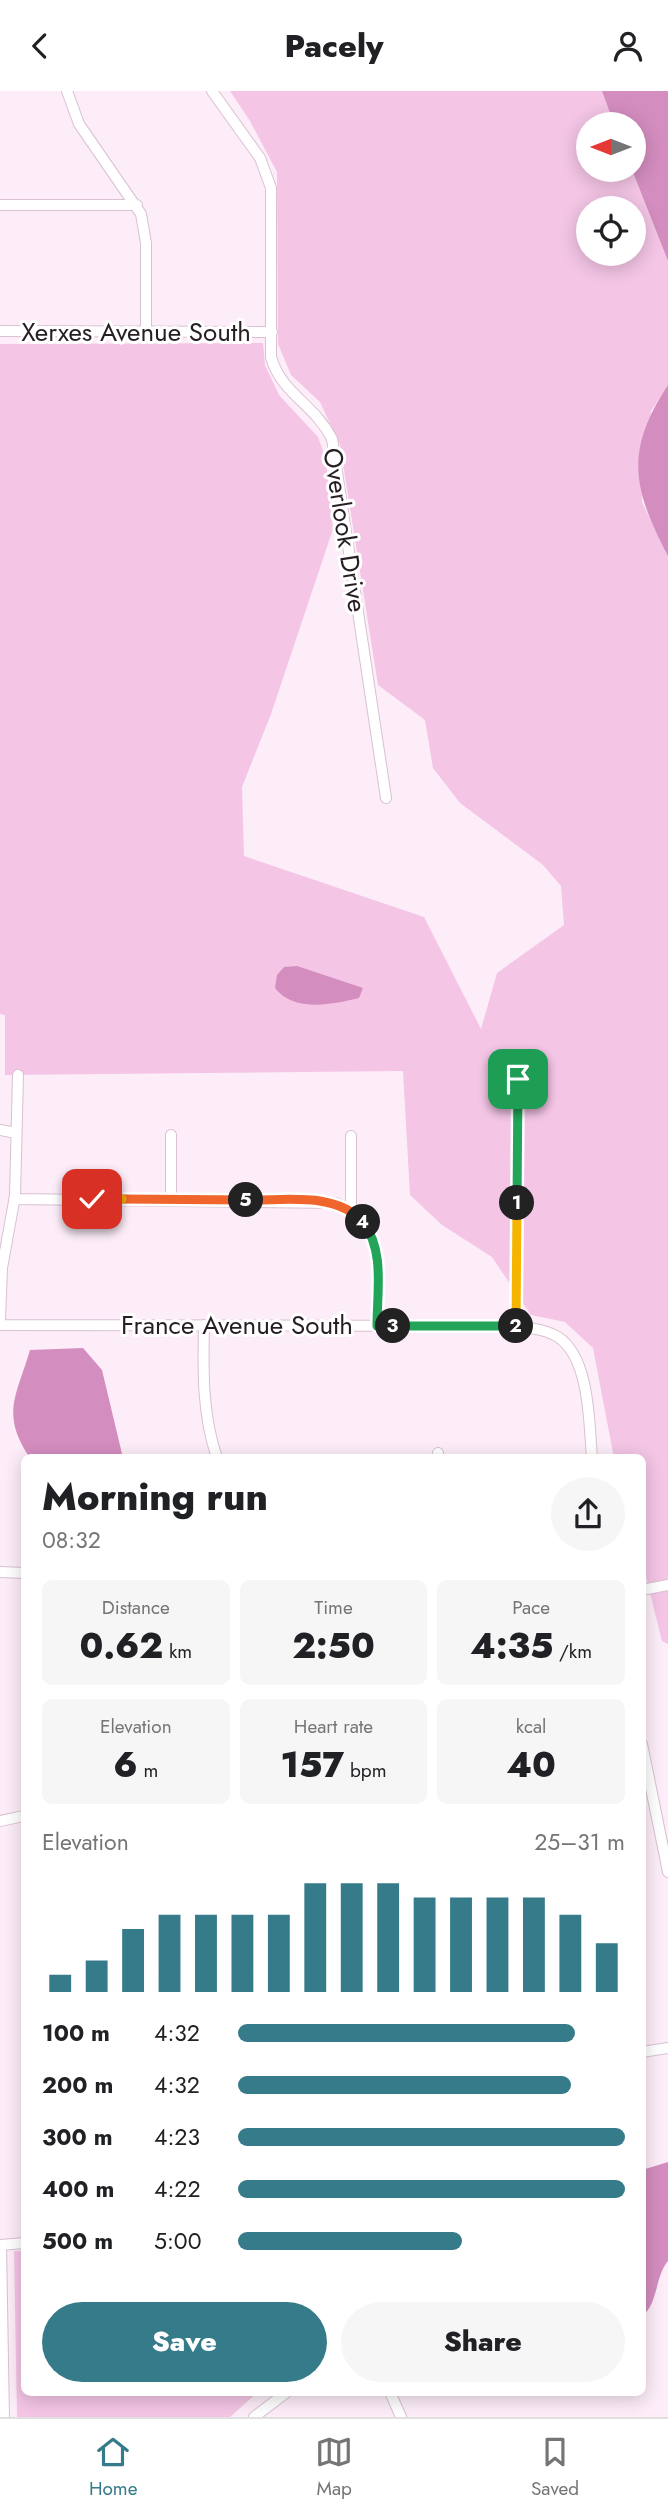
<!DOCTYPE html>
<html lang="en">
<head>
<meta charset="utf-8">
<style>
	body { margin:0; font-family:Jost,sans-serif; background:#f6f6f6; color:#202124; height:100vh; display:flex; flex-direction:column; font-size:26px; white-space:nowrap }
	* { box-sizing:border-box; margin:0 }
	p { font-size:23px; color:#757577 }
	.icon { flex:none; width:38px; height:38px; fill:none; stroke:currentColor; stroke-width:2; stroke-linecap:round; stroke-linejoin:round }
	.map { position:relative; flex:1; overflow:hidden }
	.sheet { position:absolute; left:21px; top:1363px; width:625px; height:942px; display:flex; flex-direction:column; background:#fff; border-radius:10px; box-shadow:0 4px 18px #0003 }
	.sheet>* { flex:none }
	.needle { width:46px; rotate:270deg }
	.fabs { position:absolute; left:576px; top:21px; display:grid; gap:14px }
	.fabs a { display:grid; place-items:center; width:70px; height:70px; border-radius:50%; background:#fff; box-shadow:0 4px 18px #0003; font-size:35px }
	.pin { position:absolute; display:grid; place-items:center; width:60px; height:60px; color:#fff; margin:-30px; border-radius:14px; box-shadow:0 4px 10px #0006 }
	.km { position:absolute; width:35px; height:35px; margin:-18px; border-radius:50%; background:#222; color:#fff; font-size:19px; line-height:35px; text-align:center }
	.round { display:grid; place-items:center; flex:none; width:74px; height:74px; border-radius:37px; background:#f6f6f6 }
	.overview { display:flex; align-items:center; justify-content:space-between; height:119px; padding:0 21px }
	h1 { font-size:38px; font-weight:800; line-height:52px }
	.figures { display:grid; grid-template-columns:repeat(3,1fr); gap:10px; height:119px; padding:7px 21px }
	.figures div { display:grid; align-content:center; border-radius:10px; background:#f6f6f6; text-align:center }
	.figures b { font-size:35px; font-weight:800 }
	.figures small { font-size:19px; font-weight:400 }
	.figures p { font-size:19px }
	.chart { height:196px; padding:14px 21px }
	.chart p { display:flex; justify-content:space-between }
	.chart svg { width:100%; height:126px; margin-top:7px; stroke:#367b89; stroke-width:6 }
	.cta { display:flex; gap:14px; margin-top:auto; padding:14px 21px }
	.cta a { flex:1; height:80px; border-radius:42px; background:#367b89; color:#fff; font-size:28px; font-weight:800; line-height:80px; text-align:center }
	.cta a+a { background:#f6f6f6; color:#202124 }
	ul { padding:0 21px; list-style:none; font-size:23px }
	li { display:grid; grid-template-columns:112px 84px 1fr; align-items:center; height:52px }
	li i { height:18px; border-radius:9px; background:#367b89 }
	header { display:flex; justify-content:space-between; align-items:center; height:91px; padding:0 21px; background:#fff; font-size:32px; font-weight:800 }
	.tabs { display:flex; justify-content:space-around; align-items:center; height:98px; border-top:2px solid #e0e0e0; background:#fff; font-size:19px; color:#757577 }
	.tabs a { display:grid; justify-items:center; gap:4px }
	.tabs .active { color:#367b89 }
	.map>svg:first-child { display:block }
</style>
</head>
<body>
<header><svg class="icon" aria-label="back" viewBox="0 0 24 24"><path d="M15 5l-7 7 7 7"/></svg>Pacely<svg class="icon" aria-label="person" viewBox="0 0 24 24"><circle cx="12" cy="8" r="4"/><path d="M4 21q1-7 8-7t8 7"/></svg></header>
<div class="map">
<svg width="668" height="2326" viewBox="0 0 668 2326">
	<rect width="100%" height="100%" fill="#fdedf8"/>
	<path fill="#f4c5e5" fill-rule="evenodd" d="M230,0h372l12,33h-26v46h44l36,91v124l-17,26 -9,91 26,54v1088l-6,-3 -20,-80v-103h-28l-21,-110 -28,-26 -34,-7 -39,-58 -50,-32 -32,-30 -7,-124 -398,4v-60l-5,-1v-670l263,-1 2,22 14,30 39,42 8,22 7,70 -62,185 -29,73 2,69 180,61 57,112 16,-56 67,-48 -3,-39 -18,-21 -83,-62 -27,-35 -8,-48 -47,-35 -38,-240 -20,-43 -29,-27 -13,-31 -1,-172 -27,-51zM588,117h46v46h-46z
		M14,2160h10v141h234l-28,25h-213z"/>
	<path fill="#d38dbf" d="M602,0h66v170l-36,-91 2,-46h-20z
		M668,294v171c-35,-67 -44,-104 0,-171z
		M297,875l66,22 -4,10c-26,6 -65,15 -84,-10l2,-13 7,-8z
		M83,1257l19,22 21,88h-93c-30,-44 -13,-63 0,-108z
		M668,2071v99c-13,15 -10,44 -26,55v-146z"/>
	<g fill="none" stroke-linecap="round" stroke-linejoin="round">
		<g stroke="#d9c1d1" stroke-width="12">
			<path id="minor" d="M67,0l12,33 62,90 5,29v88
				M212,0l48,67 11,30v169c11,38 43,46 61,82l54,359
				M0,114h137
				M0,240l272,1
				M0,1039l16,3
				M351,1045v74
				M14,1108l322,4c54,25 41,73 41,123
				M171,1109v-65
				M0,1229l2,-52 13,-72 3,-121
				M0,1234l500,1c18,1 42,1 58,11 32,21 31,86 34,121
				M204,1234c-1,45 -2,89 13,133
				M516,1236l2,-248
				M437,1367l1,-5
				M0,1481l24,1
				M642,1499l26,-5
				M642,1653l26,128
				M0,1730l24,-5
				M642,1961l26,-4
				M0,2154l24,-2
				M1,2154l3,172
				M390,2301l11,25
				M254,2326l33,-25"/>
		</g>
		<use href="#minor" stroke="#fff" stroke-width="10"/>
	</g>
	<g fill="none" stroke-linecap="round" stroke-linejoin="round">
		<g stroke="#fff" stroke-width="14">
			<path id="split-1" d="M517,1112l1,-124"/>
		</g>
		<g stroke="#fff" stroke-width="14">
			<path id="split-2" d="M516,1235l1,-123"/>
		</g>
		<g stroke="#fff" stroke-width="14">
			<path id="split-3" d="M393,1235h123"/>
		</g>
		<g stroke="#fff" stroke-width="14">
			<path id="split-4" d="M363,1131c22,29 14,69 14,104h16"/>
		</g>
		<g stroke="#fff" stroke-width="14">
			<path id="split-5" d="M246,1109c38,1 89,-9 117,22"/>
		</g>
		<g stroke="#fff" stroke-width="14">
			<path id="split-6" d="M122,1108l124,1"/>
		</g>
		<g stroke="#fff" stroke-width="14">
			<path id="split-7" d="M92,1108h30"/>
		</g>
		<use href="#split-1" stroke="#22a559" stroke-width="9"/>
		<use href="#split-2" stroke="#f5b400" stroke-width="9"/>
		<use href="#split-3" stroke="#22a559" stroke-width="9"/>
		<use href="#split-4" stroke="#22a559" stroke-width="9"/>
		<use href="#split-5" stroke="#f0652b" stroke-width="9"/>
		<use href="#split-6" stroke="#f0652b" stroke-width="9"/>
		<use href="#split-7" stroke="#f5b400" stroke-width="9"/>
	</g>
	<g text-anchor="middle" stroke-width="6" stroke-linejoin="round" paint-order="stroke">
		<g font-size="26" fill="#271e24" stroke="#fff">
			<text x="136" y="250">Xerxes Avenue South</text>
			<text transform="translate(345 439) rotate(81)" y="9">Overlook Drive</text>
			<text x="237" y="1243">France Avenue South</text>
		</g>
	</g>
</svg>
<div class="fabs">
<a><svg class="needle" viewBox="-14 -14 28 28"><path d="M0-13l5 13h-10z" fill="#e53935"/><path d="M0 13l5-13h-10z" fill="#757577"/></svg></a>
<a><svg class="icon" aria-label="locate" viewBox="0 0 24 24"><circle cx="12" cy="12" r="6"/><path d="M12 2v4M12 18v4M2 12h4M18 12h4"/></svg></a>
</div>
<div class="pin" style="left:518px;top:988px;background:#1e9e55"><svg class="icon" aria-label="arrive" viewBox="0 0 24 24"><path d="M6 21V4h12l-3 4 3 4H6"/></svg></div>
<div class="pin" style="left:92px;top:1108px;background:#d93025"><svg class="icon" aria-label="check" viewBox="0 0 24 24"><path d="M5 12l5 5 9-10"/></svg></div>
<b class="km" style="left:517px;top:1112px">1</b>
<b class="km" style="left:516px;top:1235px">2</b>
<b class="km" style="left:393px;top:1235px">3</b>
<b class="km" style="left:363px;top:1131px">4</b>
<b class="km" style="left:246px;top:1109px">5</b>
<section class="sheet">
<div class="overview"><div><h1>Morning run</h1><p>08:32</p></div><a class="round"><svg class="icon" aria-label="share" viewBox="0 0 24 24"><path d="M12 15V3M7 8l5-5 5 5M5 13v7h14v-7"/></svg></a></div>
<div class="figures">
<div><p>Distance</p><b>0.62<small> km</small></b></div>
<div><p>Time</p><b>2:50</b></div>
<div><p>Pace</p><b>4:35<small> /km</small></b></div>
</div>
<div class="figures">
<div><p>Elevation</p><b>6<small> m</small></b></div>
<div><p>Heart rate</p><b>157<small> bpm</small></b></div>
<div><p>kcal</p><b>40</b></div>
</div>
<div class="chart"><p><span>Elevation</span>25–31 m</p>
<svg viewBox="0 0 160 44" preserveAspectRatio="none"><path d="M5 44V38M15 44V33M25 44V22M35 44V17M45 44V17M55 44V17M65 44V17M75 44V6M85 44V6M95 44V6M105 44V11M115 44V11M125 44V11M135 44V11M145 44V17M155 44V27"/></svg>
</div>
<ul>
<li><b>100 m</b>4:32<i style="width:87%"></i></li>
<li><b>200 m</b>4:32<i style="width:86%"></i></li>
<li><b>300 m</b>4:23<i style="width:100%"></i></li>
<li><b>400 m</b>4:22<i style="width:100%"></i></li>
<li><b>500 m</b>5:00<i style="width:58%"></i></li>
</ul>
<div class="cta"><a>Save</a><a>Share</a></div>
</section>
</div>
<nav class="tabs">
<a class="active"><svg class="icon" aria-label="home" viewBox="0 0 24 24"><path d="M3 11l9-7 9 7M6 9v11h12V9"/></svg>Home</a>
<a><svg class="icon" aria-label="map" viewBox="0 0 24 24"><path d="M3 6l6-2 6 2 6-2v14l-6 2-6-2-6 2zM9 4v14M15 6v14"/></svg>Map</a>
<a><svg class="icon" aria-label="saved" viewBox="0 0 24 24"><path d="M7 4h10v16l-5-4-5 4z"/></svg>Saved</a>
</nav>
</body>
</html>
